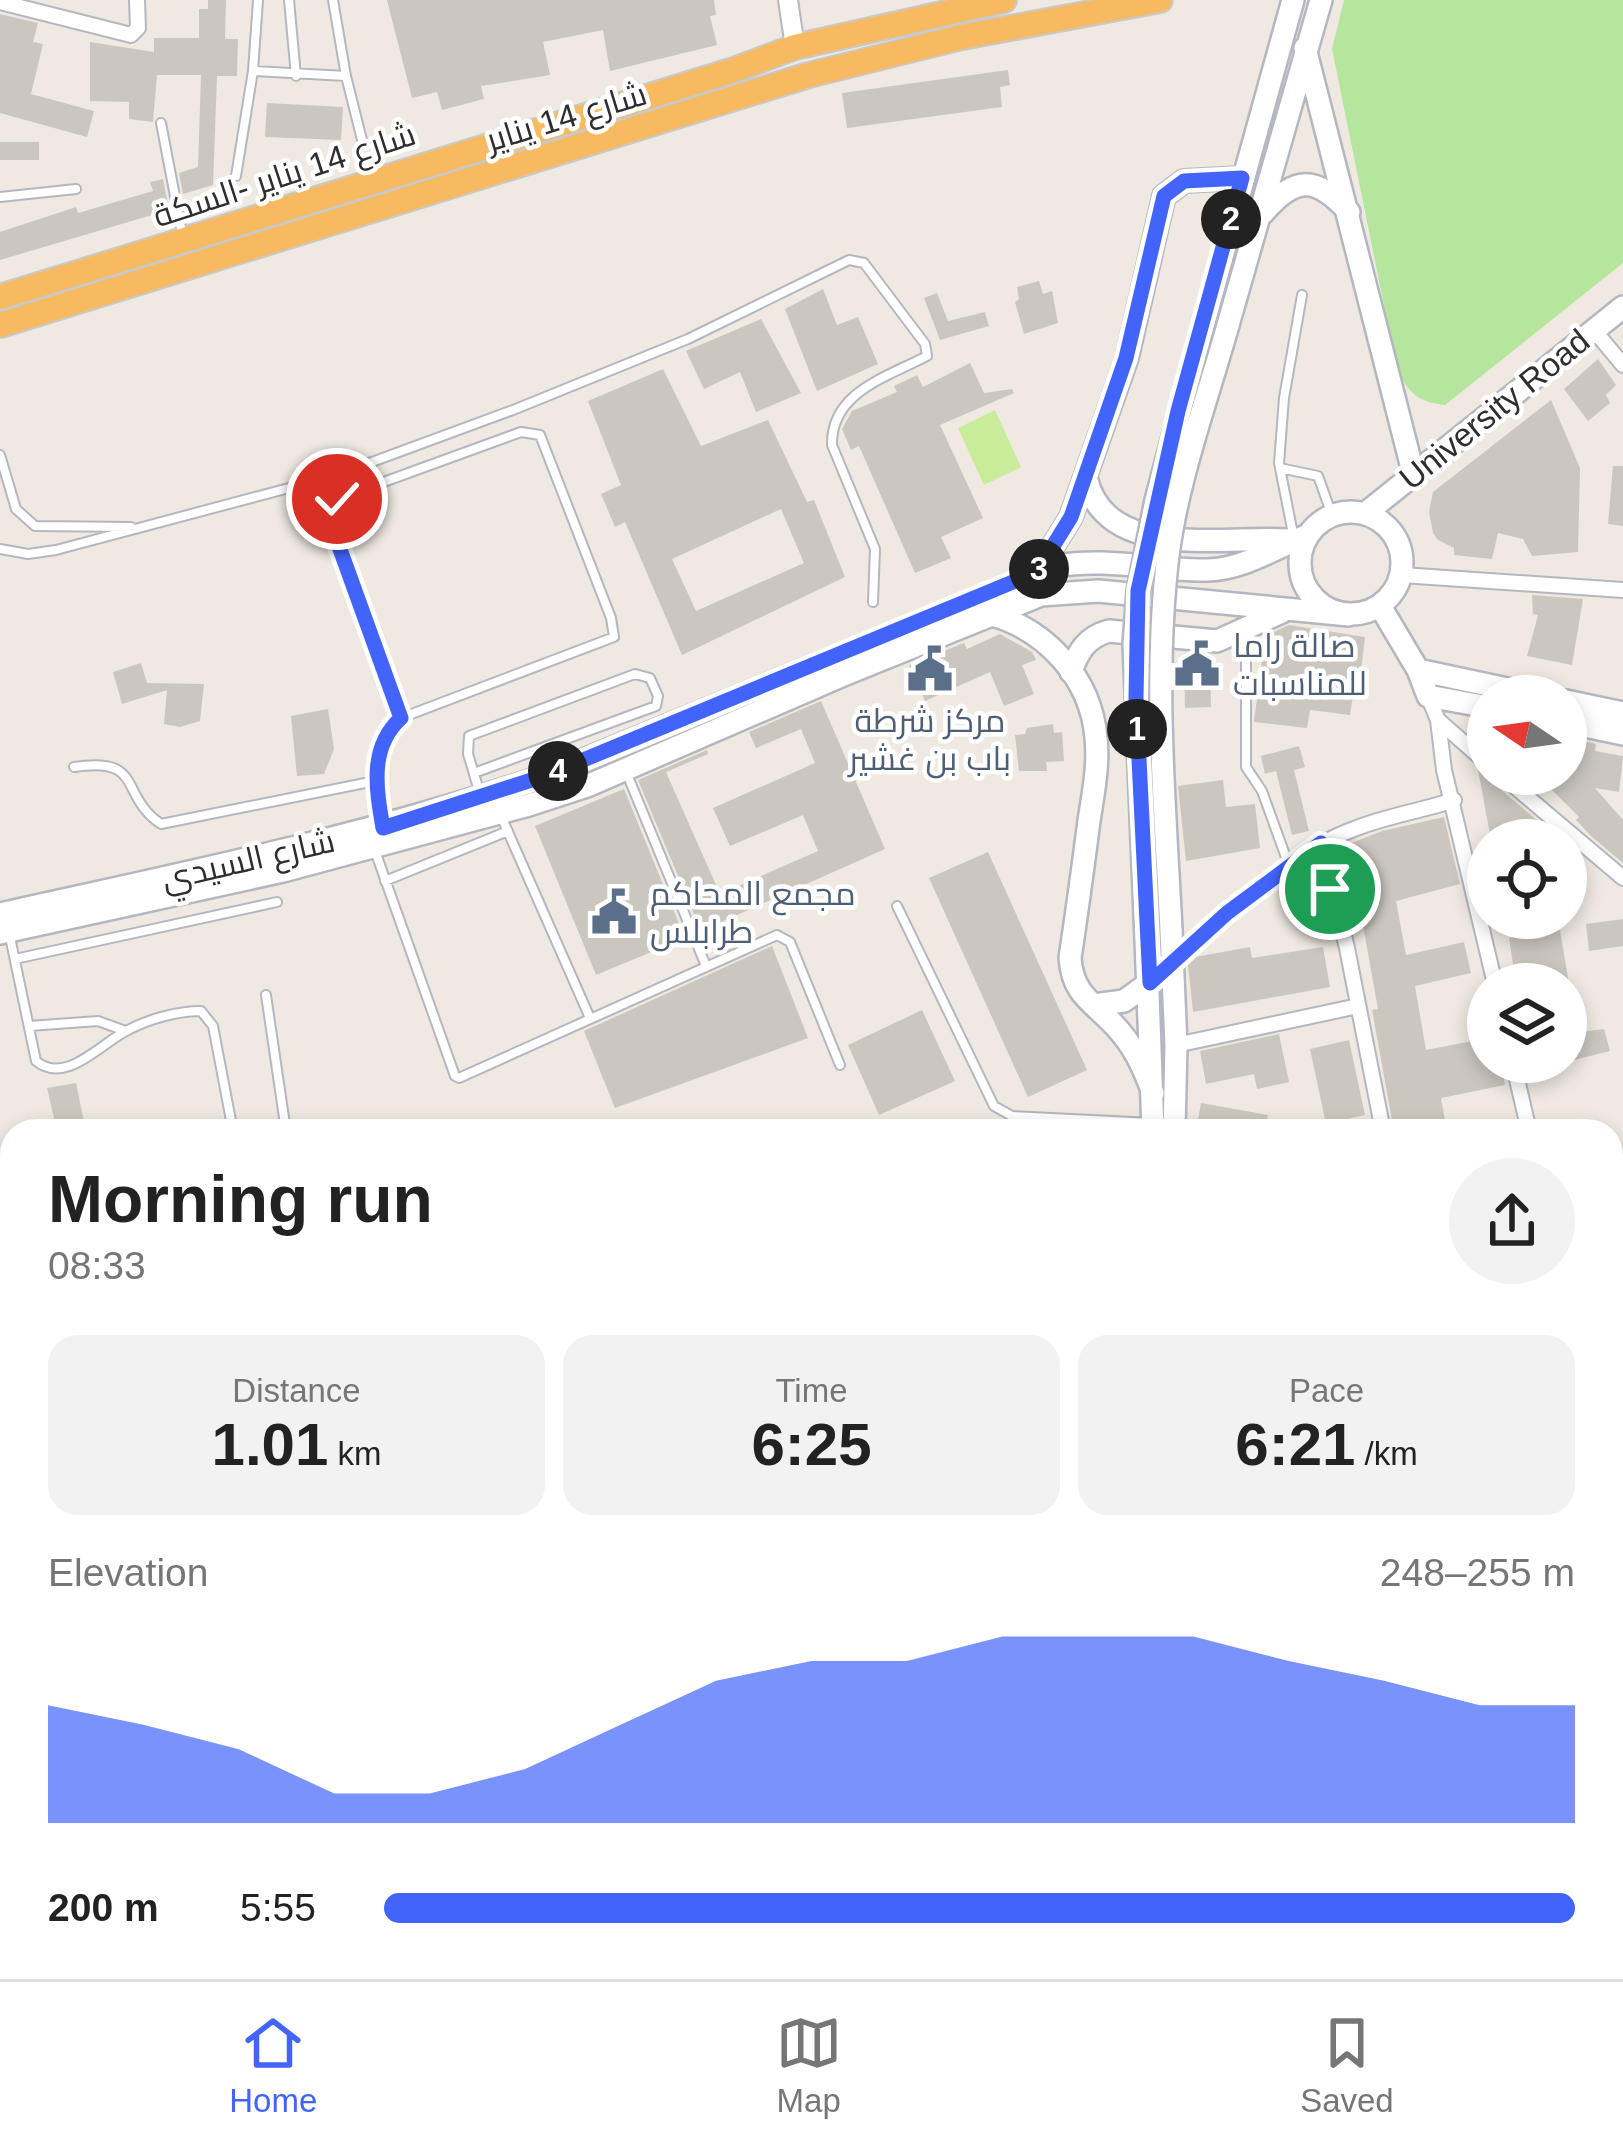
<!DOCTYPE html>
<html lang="en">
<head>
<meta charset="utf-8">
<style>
	body { margin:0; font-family:Helvetica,Cairo,sans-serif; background:#f2f2f2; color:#222; height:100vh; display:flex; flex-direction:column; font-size:45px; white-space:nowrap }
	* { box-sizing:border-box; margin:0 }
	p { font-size:39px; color:#767676 }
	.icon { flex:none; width:66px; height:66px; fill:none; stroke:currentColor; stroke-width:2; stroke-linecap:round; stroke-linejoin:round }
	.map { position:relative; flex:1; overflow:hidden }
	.side { position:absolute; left:0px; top:1119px; width:1623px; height:861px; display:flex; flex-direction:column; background:#fff; border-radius:36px 36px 0 0; box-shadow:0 6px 18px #0003 }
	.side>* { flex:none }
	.needle { width:78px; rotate:283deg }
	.buttons { position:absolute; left:1467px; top:675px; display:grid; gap:24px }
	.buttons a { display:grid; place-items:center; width:120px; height:120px; border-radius:50%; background:#fff; box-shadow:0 6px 18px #0003; font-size:60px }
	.pin { position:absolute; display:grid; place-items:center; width:102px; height:102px; color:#fff; margin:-51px; border:6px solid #fff; border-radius:50%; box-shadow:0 3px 12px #0007 }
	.km { position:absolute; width:60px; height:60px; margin:-30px; border-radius:50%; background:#222; color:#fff; font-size:33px; line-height:60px; text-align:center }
	.round { display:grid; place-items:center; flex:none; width:126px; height:126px; border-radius:63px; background:#f2f2f2 }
	.overview { display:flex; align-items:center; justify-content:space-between; height:204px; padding:0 48px }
	h1 { font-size:66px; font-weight:600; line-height:90px }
	.figures { display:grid; grid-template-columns:repeat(3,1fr); gap:18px; height:204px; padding:12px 48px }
	.figures div { display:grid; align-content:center; border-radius:30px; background:#f2f2f2; text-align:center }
	.figures b { font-size:60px; font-weight:600 }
	.figures small { font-size:33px; font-weight:400 }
	.figures p { font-size:33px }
	.chart { height:336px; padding:24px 48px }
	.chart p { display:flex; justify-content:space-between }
	.chart svg { width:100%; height:216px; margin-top:12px; fill:#4264fb; opacity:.7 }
	ul { padding:0 48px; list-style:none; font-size:39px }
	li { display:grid; grid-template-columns:192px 144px 1fr; align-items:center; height:90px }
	li i { height:30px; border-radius:15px; background:#4264fb }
	.menu { display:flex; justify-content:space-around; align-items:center; height:168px; border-top:3px solid #e0e0e0; background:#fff; font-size:33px; color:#767676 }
	.menu a { display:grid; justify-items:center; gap:6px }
	.menu .current { color:#4264fb }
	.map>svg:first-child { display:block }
</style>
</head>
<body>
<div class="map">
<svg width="1623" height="1979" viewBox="0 0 1623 1979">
	<rect width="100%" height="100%" fill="#efe9e1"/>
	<path fill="#f0e6d1" d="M1611,1757l12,3v180l-8,39h-279l5,-11h270z"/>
	<path fill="#b6e59e" d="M1344,0h279v263l-178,142c-27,-3 -36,-11 -48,-36l-65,-320z"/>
	<path fill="#c9ec9a" d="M995,410l26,57 -37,18 -26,-57z"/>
	<path fill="#cbc7bf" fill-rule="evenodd" d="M208,0h18l-1,39h13l-1,37h-20l-4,109 -30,9 -4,-21 19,-6 3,-92h-44l-4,47 -24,-3v-17l-39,-1v-59l64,10v-14h45v-29h9z
		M387,0h327l2,15 -6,1 7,29 -107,26 -7,-41 -60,12 7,33 -69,11 3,13 -42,11 -5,-18 -25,6z
		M0,14l38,9 -5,19 10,2 -12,50 63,17 -7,26 -87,-24z
		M1008,70l2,15 -10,2 2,20 -155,21 -5,-35z
		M267,103l76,4 -2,33 -76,-3z
		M0,142h39v18h-39z
		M163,179l6,31 -169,50v-28l76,-25 2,6 75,-22 -3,-9z
		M1039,281l4,13 9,-3 6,32 -34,11 -9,-32 4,-3 -2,-12z
		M823,289l14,36 21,-8 20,47 -61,27 -32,-82z
		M937,293l11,28 37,-9 4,14 -49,14 -16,-42z
		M761,319l40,74 -45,19 -16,-40 -36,17 -18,-38z
		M1598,359l18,26 -10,10 4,8 -22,18 -24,-32z
		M970,363l14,30 28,-4 2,4 -74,32 43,93 -42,19 10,21 -36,15 -56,-127 -8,4 -9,-21 10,-18 45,-19 -3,-6 23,-11 6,12z
		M663,369l38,77 67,-26 39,82 7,-2 31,77 -163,78 -57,-133 -10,5 -14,-33 20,-9 -33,-84zM781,509l23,54 -108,48 -24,-52z
		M1551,400l29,68 -2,84 -46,4 -9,-17 -25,-6 -6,26 -38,-4v-7l-16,-8 -5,-7 -4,-21 4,-20z
		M1613,466h10v60l-15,-2z
		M1532,595l51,4 -11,66 -45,-9 11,-41 -5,-1z
		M1289,625l76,12 -7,59 -5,-1 -3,20 -40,-5 -3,18 -53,-6 11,-86z
		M1000,634l32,18 4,8 -14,5 12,29 -30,12 -14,-34 -65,29 -16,-36 55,-22 3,6z
		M1184,659h26l1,48 -26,1z
		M141,663l6,20 57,1 -4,37 -20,6 -16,-3 3,-34 -45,14 -9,-32z
		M821,701l64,148 -184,82 -63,-151 69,-30 1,4 -42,18 54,122 98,-43 -15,-36 -73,31 -17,-38 102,-45 -14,-34 -45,19 -7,-16z
		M328,709l6,40 -10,25 -27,2 -6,-60z
		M1053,724l1,9 8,-1 2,29 -18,1 1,9h-28l-4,-36 10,-1 2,-6z
		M1566,737l30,7 -1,7 28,5 -4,36 -24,-4 28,32v43l-32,-27 -15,-16 3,-3 -43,-43h30z
		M1299,746l6,21 -11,3 15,61 -17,4 -16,-64 -11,3 -4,-18z
		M1478,770l11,5 4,8 67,57h-69z
		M1223,780l3,27 29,-3 5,44 -74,13 -8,-75z
		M624,789l61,149 -89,37 -61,-149z
		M1444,817l16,67 -64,17 10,54 58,-13 7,31 -56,13 11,64 62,-12v24h13l4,23 -64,13 6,33h-53l-22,-121 6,-1 -18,-100 -11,2 -15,-61 48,-19z
		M988,852l99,218 -59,27 -99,-219z
		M1623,919v27l-34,5 -3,-27z
		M1560,930l9,54h-53l-7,-46z
		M772,946l36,92 -193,70 -31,-77z
		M1250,947l2,11 71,-11 7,40 -137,25 -5,-47 7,-8z
		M922,1010l33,71 -76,34 -31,-70z
		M1604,1029l6,22 -44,11v-28z
		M1279,1034l10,48 -32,7 -3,-15 -48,10 -6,-33z
		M1349,1040l16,75 -39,9 -16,-75z
		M76,1083l10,48h-29l-10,-43z
		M1201,1103l67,12 -3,16h-69z"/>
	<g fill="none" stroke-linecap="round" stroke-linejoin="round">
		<g stroke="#b4b7c1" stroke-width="12">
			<path id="service" d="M258,0l-5,71 93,5 -13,-76
				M289,0l7,76
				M346,76l17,68
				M161,123l21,110
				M236,176l17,-105
				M0,197l76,-8
				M0,455l16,54 19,17 96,1
				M1280,468l38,8 14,39
				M1294,539l-15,-76 5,-65 18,-103
				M0,549l28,5 28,-4 278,-74 179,-66 175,-71 161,-79 15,3 61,81 2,12c-40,21 -96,36 -95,89l43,104 -2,53
				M1246,661v106l16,24 26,72
				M74,767c71,-11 44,28 87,57l214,-43
				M474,773l182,-67 2,-10 -8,-18 -15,-4 -166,62 -1,18 12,40
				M627,774l79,192
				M501,816l89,202
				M382,823c-6,-38 -12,-77 19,-105l213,-81 -3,-19 -71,-183 -19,-3 -184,67 -9,17 73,202
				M374,848l81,228 4,2 318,-143 13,7 50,123
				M385,881l123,-50
				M897,906l97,200 18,10 140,7
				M9,932l27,129c30,25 66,-19 92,-31 21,-11 49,-19 73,-19l12,15 20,105
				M15,959l262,-57
				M266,995l20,136
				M29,1026l69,-5 25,9
				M6,1392l6,-28
				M708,1979l3,-11 13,11
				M910,1979l6,-11"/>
		</g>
		<g stroke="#b4b7c1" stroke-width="18">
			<path id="minor" d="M0,2l131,33 7,-7 -1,-28
				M1593,329l30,36
				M1402,575l221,15
				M1428,696l10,24 6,50 51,214
				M1438,720l50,44
				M1500,774l123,104
				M1321,843l26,105 36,183
				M1173,963c47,-47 118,-111 181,-134 32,-13 67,-18 100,-29
				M1176,1045l182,-39
				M1513,1062l16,69
				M1611,1266l12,2
				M0,1508l12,3
				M0,1606l12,3
				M0,1685l12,3
				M0,1798l12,3
				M0,1904l12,11
				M23,1968l26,11
				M124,1968l8,11
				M572,1968l45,11
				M260,1970l66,9
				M6,1979l7,-11
				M167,1979l3,-11
				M412,1979l2,-11
				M1086,1979l17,-11
				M1245,1979l2,-11
				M1316,1979l5,-11"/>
		</g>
		<g stroke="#b4b7c1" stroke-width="22">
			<path id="tertiary" d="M788,0l7,47"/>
		</g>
		<g stroke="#b4b7c1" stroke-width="26">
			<path id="secondary" d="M1305,48l108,424
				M1263,213c32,-37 52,-38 86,-1
				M1204,321l89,-321
				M1228,325l93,-325
				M1086,477c19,86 139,58 203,63
				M1300 563a51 51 0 1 1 102 0a51 51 0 1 1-102 0Z
				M1366,513l257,-206
				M1037,572l34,-55 56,-159 37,-162 20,-15 58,-3
				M1380,606l38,64 10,26 60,11
				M989,614c57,15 102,64 107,124 3,28 -3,56 -7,83 -6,46 -12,91 -19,137 3,42 29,46 52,76 15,18 23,38 31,59
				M1418,670l122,26
				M1071,672c7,-21 16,-35 38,-41l108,10 65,-29
				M1566,701l57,12
				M1566,722l57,12
				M0,914c184,-41 368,-78 547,-139l510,-209c51,-9 100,5 151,4 36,-1 66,-22 98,-34
				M1171,930l5,115 -2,86
				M0,933l283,-62 246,-66 58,-19 254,-110 200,-81 57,-4 251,24
				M1146,940l7,191
				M1094,1005l30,-4 33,-24
				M0,1393l12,2
				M1611,1732l12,3
				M981,1968l17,10"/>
		</g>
		<g stroke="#c9c9c9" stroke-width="28">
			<path id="trunk" d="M0,297l731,-226 64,-24 209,-47
				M0,325l809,-250 153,-38 198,-37"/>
		</g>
		<use href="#service" stroke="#fff" stroke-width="8"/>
		<use href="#minor" stroke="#fff" stroke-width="14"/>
		<use href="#tertiary" stroke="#fff" stroke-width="18"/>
		<use href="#secondary" stroke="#fff" stroke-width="21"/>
		<use href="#trunk" stroke="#f8ba60" stroke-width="24"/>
		<g stroke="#b4b7c1" stroke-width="26" stroke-linecap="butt">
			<path id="secondary-bridge" d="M1171,930c-6,-124 -18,-250 -3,-375 10,-77 39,-155 60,-230
				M1146,940l-12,-296 4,-53 18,-91 48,-179"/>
		</g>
		<use href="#secondary-bridge" stroke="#fff" stroke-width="21"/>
	</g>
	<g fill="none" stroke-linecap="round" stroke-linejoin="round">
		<g stroke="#fff" stroke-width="24">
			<path id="route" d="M337,499l-9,17 73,202c-32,29 -25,70 -18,110l164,-53 490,-203 34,-55 55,-159 38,-162 20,-15 58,-3 -64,233 -40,180 -2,107 14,285 77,-70 94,-70 9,46"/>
		</g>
		<use href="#route" stroke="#4264fb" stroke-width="15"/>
	</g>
	<defs>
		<g id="civic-bare" transform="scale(3.6)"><path d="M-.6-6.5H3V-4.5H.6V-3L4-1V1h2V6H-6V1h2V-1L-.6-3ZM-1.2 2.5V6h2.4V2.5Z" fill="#5c6f8a" stroke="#fff" stroke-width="2.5" paint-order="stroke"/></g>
	</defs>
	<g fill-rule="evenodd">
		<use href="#civic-bare" x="1197" y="664"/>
		<use href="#civic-bare" x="930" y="669"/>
		<use href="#civic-bare" x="614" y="912"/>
	</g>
	<g text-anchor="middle" stroke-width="9" stroke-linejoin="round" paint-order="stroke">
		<g font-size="33" fill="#2e2e2e" stroke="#fff">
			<text transform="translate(566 116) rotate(-17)" y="12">شارع 14 يناير</text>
			<text transform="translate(284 174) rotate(-18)" y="12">شارع 14 يناير -السكة</text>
			<text transform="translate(1494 409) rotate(-39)" y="12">University Road</text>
			<text transform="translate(248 859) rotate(-13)" y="12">شارع السيدي</text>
		</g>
		<g font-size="33" fill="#4e5e75" stroke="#fff" text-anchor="start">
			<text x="1233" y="657">صالة راما<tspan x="1233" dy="38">للمناسبات</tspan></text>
			<text x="930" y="732" text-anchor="middle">مركز شرطة<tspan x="930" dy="38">باب بن غشير</tspan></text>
			<text x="650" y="905">مجمع المحاكم<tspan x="650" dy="38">طرابلس</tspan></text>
		</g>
	</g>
</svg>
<div class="buttons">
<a><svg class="needle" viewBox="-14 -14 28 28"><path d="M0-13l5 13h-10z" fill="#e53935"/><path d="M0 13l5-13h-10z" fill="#767676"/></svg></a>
<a><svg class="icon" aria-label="locate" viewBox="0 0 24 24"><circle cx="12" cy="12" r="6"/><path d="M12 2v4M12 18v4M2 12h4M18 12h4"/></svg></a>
<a><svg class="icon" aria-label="layers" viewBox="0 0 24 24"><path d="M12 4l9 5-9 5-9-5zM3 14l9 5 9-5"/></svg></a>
</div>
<div class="pin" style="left:1330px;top:889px;background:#1e9e55"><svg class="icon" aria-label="arrive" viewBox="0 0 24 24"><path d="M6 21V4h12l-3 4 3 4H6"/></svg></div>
<div class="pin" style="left:337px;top:499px;background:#d93025"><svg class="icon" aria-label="check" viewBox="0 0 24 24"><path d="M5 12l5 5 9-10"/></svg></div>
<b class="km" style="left:1137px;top:729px">1</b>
<b class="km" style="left:1231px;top:219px">2</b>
<b class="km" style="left:1039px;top:569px">3</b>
<b class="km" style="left:558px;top:771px">4</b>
<section class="side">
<div class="overview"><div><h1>Morning run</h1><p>08:33</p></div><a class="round"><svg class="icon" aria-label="share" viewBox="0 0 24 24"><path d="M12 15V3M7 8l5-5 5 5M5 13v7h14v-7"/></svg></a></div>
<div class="figures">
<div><p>Distance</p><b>1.01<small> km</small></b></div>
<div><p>Time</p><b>6:25</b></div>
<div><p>Pace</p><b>6:21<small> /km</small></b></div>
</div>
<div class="chart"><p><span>Elevation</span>248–255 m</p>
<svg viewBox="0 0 160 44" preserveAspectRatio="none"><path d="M0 44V20L10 24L20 29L30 38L40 38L50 33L60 24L70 15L80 11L90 11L100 6L110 6L120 6L130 11L140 15L150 20L160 20V44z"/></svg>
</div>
<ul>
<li><b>200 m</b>5:55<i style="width:100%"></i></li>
</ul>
</section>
</div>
<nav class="menu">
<a class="current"><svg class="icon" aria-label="home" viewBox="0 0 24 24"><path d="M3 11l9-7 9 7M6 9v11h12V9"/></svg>Home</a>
<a><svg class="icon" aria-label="map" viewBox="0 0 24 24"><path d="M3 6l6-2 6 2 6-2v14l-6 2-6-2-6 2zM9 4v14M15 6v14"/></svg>Map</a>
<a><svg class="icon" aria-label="saved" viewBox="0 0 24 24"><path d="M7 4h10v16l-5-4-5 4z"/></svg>Saved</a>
</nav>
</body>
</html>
